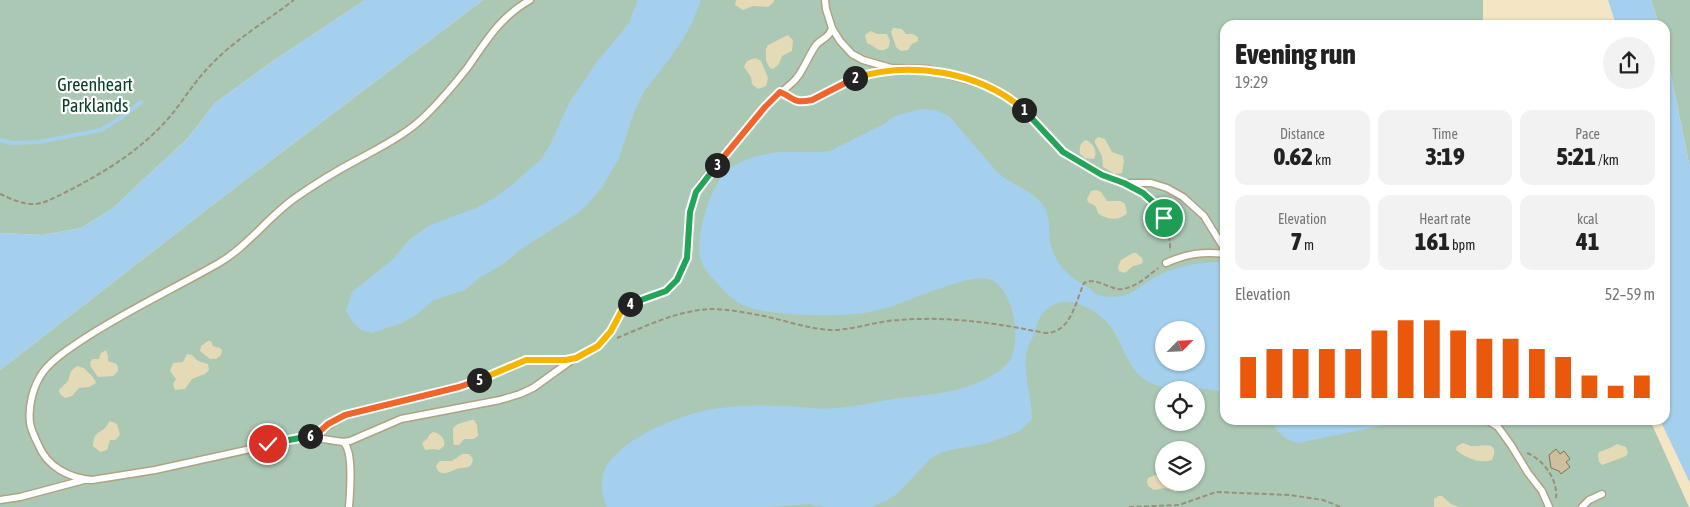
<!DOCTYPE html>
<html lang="en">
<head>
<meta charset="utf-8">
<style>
	body { margin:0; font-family:"Asap Condensed",sans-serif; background:#f2f2f2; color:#222; height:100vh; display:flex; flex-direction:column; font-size:19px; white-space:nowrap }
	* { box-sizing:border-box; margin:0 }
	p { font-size:16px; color:#767676 }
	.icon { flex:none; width:28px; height:28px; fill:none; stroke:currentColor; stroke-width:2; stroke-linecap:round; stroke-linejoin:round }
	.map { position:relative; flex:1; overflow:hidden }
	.drawer { position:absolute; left:1220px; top:20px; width:450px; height:405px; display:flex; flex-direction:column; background:#fff; border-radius:15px; box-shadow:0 1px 4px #0004 }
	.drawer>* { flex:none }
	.needle { width:32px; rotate:66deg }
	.tools { position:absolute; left:1155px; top:321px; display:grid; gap:10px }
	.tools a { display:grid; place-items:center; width:50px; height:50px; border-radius:50%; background:#fff; box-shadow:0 1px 4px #0004; font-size:25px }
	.pin { position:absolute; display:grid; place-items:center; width:42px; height:42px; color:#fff; margin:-21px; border:2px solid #fff; border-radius:50%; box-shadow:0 1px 5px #0007 }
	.km { position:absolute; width:25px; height:25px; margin:-12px; border-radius:50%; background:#222; color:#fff; font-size:14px; line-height:25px; text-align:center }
	.round { display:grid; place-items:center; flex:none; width:52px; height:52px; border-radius:26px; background:#f2f2f2 }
	.headline { display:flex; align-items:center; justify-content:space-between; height:85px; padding:0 15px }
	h1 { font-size:28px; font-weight:800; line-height:38px }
	.metrics { display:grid; grid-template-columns:repeat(3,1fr); gap:8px; height:85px; padding:5px 15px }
	.metrics div { display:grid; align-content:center; border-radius:12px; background:#f2f2f2; text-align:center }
	.metrics b { font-size:25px; font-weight:800 }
	.metrics small { font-size:14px; font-weight:400 }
	.metrics p { font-size:14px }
	.chart { height:140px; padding:10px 15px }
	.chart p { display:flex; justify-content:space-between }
	.chart svg { width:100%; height:90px; margin-top:5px; stroke:#ea580c; stroke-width:6 }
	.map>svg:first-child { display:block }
</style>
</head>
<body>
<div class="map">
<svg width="1690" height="507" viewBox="0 0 1690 507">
	<rect width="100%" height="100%" fill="#f4e5c5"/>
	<path fill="#abc8b5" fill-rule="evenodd" d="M0,0h365l-92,61 -58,42 -27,35 -75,70 -32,20 -38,7 -43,-2z
		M483,0h1000v25h-258v395h425l39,87h-1689v-137l232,-180zM1164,330h32v32h-32zM1164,390h32v32h-32zM1164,450h32v32h-32z
		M1651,0h39v168l-25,-122v-21h-6z"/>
	<path fill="#e4dab5" d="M736,0h38v2l-6,5 -15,-1 -10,4 -8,-5z
		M893,28l9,1 4,5h7l5,3v4l-6,3 -4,6 -7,1 -5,-4 -5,-15z
		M871,31l6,3h10l3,7 -1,6c-9,8 -14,-1 -22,-4l-2,-8z
		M788,35l5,5 -1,11 -10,5 -3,8 -6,5 -3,-1 -4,-7v-12l2,-4z
		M755,58l6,3 7,17 -2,8 -8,3 -6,-5 -1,-7 -7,-10 3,-6z
		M1098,137l7,2 7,13 11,4 1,5 -2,12 -7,1 -12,-7 -1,-11 -7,-13v-3z
		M1086,140c7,3 12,11 8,19l-9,-1 -5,-4c-1,-5 0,-12 6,-14z
		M1096,190l5,2 6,9h14l4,3 2,9c-7,8 -20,7 -28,1 -2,-2 -2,-6 -4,-8 -2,-2 -5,-2 -7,-4l-1,-3 4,-8z
		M1133,253h3l6,5 1,4 -2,2 -8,2 -8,7 -6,-2 -1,-4 3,-7z
		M208,341h3l2,5 7,2 2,2 -1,5 -5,4h-6l-10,-8 1,-5z
		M106,350l2,6v5c5,3 11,0 10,10l-5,5 -15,1 -7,-10 -1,-5 3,-3h6l2,-6z
		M187,354l5,1 6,6 10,3 1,6 -4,4 -13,5 -7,10 -10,1 -2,-6 3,-5 -6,-8 3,-8 10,-1z
		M77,366l7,2c3,4 11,9 12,15l-7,4 -10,1 -7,8 -7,2 -5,-4 -1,-4 9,-9 3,-10z
		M471,420h3l3,5 1,11 -4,3h-10l-5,6h-5c-1,-3 -1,-13 -1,-17l5,-4z
		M110,421l7,3 3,11 -5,5h-5l-3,10 -7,2 -7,-6c1,-14 4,-11 12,-18 2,-2 3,-5 5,-7z
		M433,432c7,1 13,7 11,14l-5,4 -6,-1 -8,1 -3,-7 5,-4 3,-5z
		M1463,443c2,1 6,2 8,3 10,1 30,-7 21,14 -12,4 -26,-2 -36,-10l1,-4z
		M1617,444l9,3 2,6 -2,3 -24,9 -3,-3 -1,-6 1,-4 11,-4z
		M462,454h7l4,5c-2,12 -8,7 -16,10 -8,3 -18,9 -21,-3l4,-5h12z
		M1155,475l9,2v5l25,1 -13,9 -11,-4 -11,2 -6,-4 -1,-5 1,-3z
		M1438,496h4l9,8 8,3h-25v-8z"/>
	<path fill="#a5d0ed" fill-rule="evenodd" d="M365,0h118l-251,190 -232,180v-137l43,2 38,-7 32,-20 75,-70 27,-35 58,-42z
		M638,0h63l-10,25 -8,14 -15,22 -23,29 -11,22 -15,46 -16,28 -16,19 -12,10 -54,34 -16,14 -24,14 -16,13 -31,10 -19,16 -13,7 -30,10 -11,-3 -8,-8 -7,-11 6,-19 40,-32 18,-21 20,-14 46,-17 18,-10 18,-13 28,-25 9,-13 20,-44 28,-41 32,-39z
		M1608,0h43l8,25h-43z
		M1665,46l25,122v315l-30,-63h5z
		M922,109l13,1 14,6 48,56c14,13 38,19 48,36 7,13 2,28 7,41 6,18 19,29 35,38 4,1 6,5 9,7 7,4 19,3 26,2 12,-3 20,-11 30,-17 22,-13 47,-17 73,-17v131c-7,-2 -15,-4 -22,-4 -22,-2 -40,3 -59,-10 -19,-14 -22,-40 -37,-57 -10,-10 -29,-22 -44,-20 -21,3 -25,18 -30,35 -2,3 -4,6 -5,10 -7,23 4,49 4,72l-12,12c-13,4 -27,11 -41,14 -17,4 -34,3 -49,14l-32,34 -10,7 -17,7h-47l-15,-3 -43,3h-159c-4,-10 -7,-20 -4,-32 9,-35 84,-64 118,-67 21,-3 43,-3 65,-2 16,1 33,4 49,2 20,-1 39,-6 59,-9 39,-5 81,-6 112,-34 18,-16 9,-78 -17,-86 -20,-6 -77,21 -99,28 -17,5 -35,8 -53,8 -22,1 -72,-1 -92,-9 -10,-4 -18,-12 -25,-20 -7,-7 -16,-16 -19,-26 -6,-22 6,-60 18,-79 11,-19 40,-27 62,-29 16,-1 32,1 49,-1l54,-27 11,-8zM1164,330h32v32h-32z
		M1270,420h125l-10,5 -87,18c-15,-3 -20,-11 -28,-23z"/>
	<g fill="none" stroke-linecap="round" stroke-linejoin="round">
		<path stroke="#a5d0ed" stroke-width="4" d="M0,140l12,3 27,-1 62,-12 21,-13 19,-15"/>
	</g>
	<path fill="#cebf9f" stroke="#817356" d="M1556,449l4,5 4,-3 6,8 -4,3 4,5 -9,7 -2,-3 -8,-3 -2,-13z"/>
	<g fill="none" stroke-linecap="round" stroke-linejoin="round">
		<g stroke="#b0a283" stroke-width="9">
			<path id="service" d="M530,0c-30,17 -43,40 -62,67 -15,19 -33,41 -52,57 -18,15 -39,25 -59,36 -21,11 -42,24 -62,38 -27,19 -47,48 -76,65 -44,25 -91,47 -134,75 -15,10 -31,20 -42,34 -10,14 -15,34 -13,51 1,7 5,15 8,21 9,23 31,34 54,36l63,-10 159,-35 31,-20 114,-28 48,-18 19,-9 40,1 10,-3 22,-12 13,-15 10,-19 9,-8 36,-13 11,-11 10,-22 3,-45 6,-21 7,-11 62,-74c9,-10 20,-17 29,-26 10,-10 14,-26 23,-37 6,-6 13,-7 15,-16
				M825,0l1,9 6,19 8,13 12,13 11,6 28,8 36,1 65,18 22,14 17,15 32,36 11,7 40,21 11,3h26l16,5 16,9 21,19 21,34
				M1166,263c20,-9 37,-12 59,-9
				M1487,420l11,7 13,18 17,28 14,18 7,16
				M310,437l33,5 7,-1 51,-22 99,-19 20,-6 13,-6 39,-28
				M343,442c11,8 7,51 6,65
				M0,500l20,-3 64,-17
				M1582,507l7,-7 13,-6"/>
		</g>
		<path stroke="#9a907a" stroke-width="2" stroke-dasharray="5 2.5" stroke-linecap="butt" d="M788,97c20,13 40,-7 58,-16 9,-4 18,-6 27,-7
			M1142,192c18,14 29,35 28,59
			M0,194c11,5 24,11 36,10 12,-2 22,-8 32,-13 37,-19 71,-40 99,-71 14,-16 25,-35 40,-51 24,-27 58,-47 87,-69
			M617,338c29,-12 62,-28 94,-29 17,0 36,4 53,7 23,5 47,14 71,14 21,-1 42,-9 64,-10 50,-4 97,3 146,13 26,0 30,-30 39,-50 13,-7 26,8 39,6 13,-2 25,-13 35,-21
			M1527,453c17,7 31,27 29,45
			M1129,507l50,-2 37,-13 74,3 33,5 18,7"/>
		<use href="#service" stroke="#fff" stroke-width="6"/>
	</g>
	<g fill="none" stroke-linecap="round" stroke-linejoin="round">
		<g stroke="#fff" stroke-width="10">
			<path id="split-1" d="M1024,110l39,42 39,23 22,8 19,10 10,9 11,16"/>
		</g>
		<g stroke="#fff" stroke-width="10">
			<path id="split-2" d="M855,78c55,-18 126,-6 169,32"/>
		</g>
		<g stroke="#fff" stroke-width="10">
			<path id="split-3" d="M717,165l48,-58 15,-15c15,6 12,12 32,8l43,-22"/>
		</g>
		<g stroke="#fff" stroke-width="10">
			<path id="split-4" d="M630,304l36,-13 11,-11 10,-22 3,-46 6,-20 21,-27"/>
		</g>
		<g stroke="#fff" stroke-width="10">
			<path id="split-5" d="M479,380l47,-20h40l10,-2 22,-12 13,-15 10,-19 9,-8"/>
		</g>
		<g stroke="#fff" stroke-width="10">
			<path id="split-6" d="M310,436l8,-3 10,-9 17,-9 114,-28 20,-7"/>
		</g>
		<g stroke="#fff" stroke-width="10">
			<path id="split-7" d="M268,444l42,-8"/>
		</g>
		<use href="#split-1" stroke="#22a559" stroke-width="6"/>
		<use href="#split-2" stroke="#f5b400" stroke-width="6"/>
		<use href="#split-3" stroke="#f0652b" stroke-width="6"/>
		<use href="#split-4" stroke="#22a559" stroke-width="6"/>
		<use href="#split-5" stroke="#f5b400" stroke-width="6"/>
		<use href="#split-6" stroke="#f0652b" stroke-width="6"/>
		<use href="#split-7" stroke="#22a559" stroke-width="6"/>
	</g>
	<g text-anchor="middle" stroke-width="4.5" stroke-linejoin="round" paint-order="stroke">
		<g font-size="18" fill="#084026" stroke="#fff">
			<text x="95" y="91">Greenheart<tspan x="95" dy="21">Parklands</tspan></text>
		</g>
	</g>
</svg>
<div class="tools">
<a><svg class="needle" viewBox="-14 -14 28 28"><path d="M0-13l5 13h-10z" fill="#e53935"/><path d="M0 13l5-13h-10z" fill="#767676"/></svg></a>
<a><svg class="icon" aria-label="locate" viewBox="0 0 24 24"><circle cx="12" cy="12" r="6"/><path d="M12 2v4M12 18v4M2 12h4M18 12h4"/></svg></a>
<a><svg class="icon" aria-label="layers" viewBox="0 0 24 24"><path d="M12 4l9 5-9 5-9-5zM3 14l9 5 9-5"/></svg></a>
</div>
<div class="pin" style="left:1164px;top:218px;background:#1e9e55"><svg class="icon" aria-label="arrive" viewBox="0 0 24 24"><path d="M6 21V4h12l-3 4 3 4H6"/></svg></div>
<div class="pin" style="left:268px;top:444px;background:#d93025"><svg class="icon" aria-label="check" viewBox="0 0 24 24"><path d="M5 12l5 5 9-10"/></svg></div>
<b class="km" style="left:1024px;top:110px">1</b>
<b class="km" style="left:855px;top:78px">2</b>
<b class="km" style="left:717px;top:165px">3</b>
<b class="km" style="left:630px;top:304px">4</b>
<b class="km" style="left:479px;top:380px">5</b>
<b class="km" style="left:310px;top:436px">6</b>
<section class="drawer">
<div class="headline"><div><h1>Evening run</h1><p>19:29</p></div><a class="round"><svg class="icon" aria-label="share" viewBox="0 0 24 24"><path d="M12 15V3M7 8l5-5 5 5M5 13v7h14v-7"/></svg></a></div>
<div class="metrics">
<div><p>Distance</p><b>0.62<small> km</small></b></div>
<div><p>Time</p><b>3:19</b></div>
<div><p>Pace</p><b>5:21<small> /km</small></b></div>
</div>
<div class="metrics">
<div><p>Elevation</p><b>7<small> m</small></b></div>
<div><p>Heart rate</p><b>161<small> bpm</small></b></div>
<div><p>kcal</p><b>41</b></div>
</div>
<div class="chart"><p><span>Elevation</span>52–59 m</p>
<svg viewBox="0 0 160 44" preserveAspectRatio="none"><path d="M5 44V24M15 44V20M25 44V20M35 44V20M45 44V20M55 44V11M65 44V6M75 44V6M85 44V11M95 44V15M105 44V15M115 44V20M125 44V24M135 44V33M145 44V38M155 44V33"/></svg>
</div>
</section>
</div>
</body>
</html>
